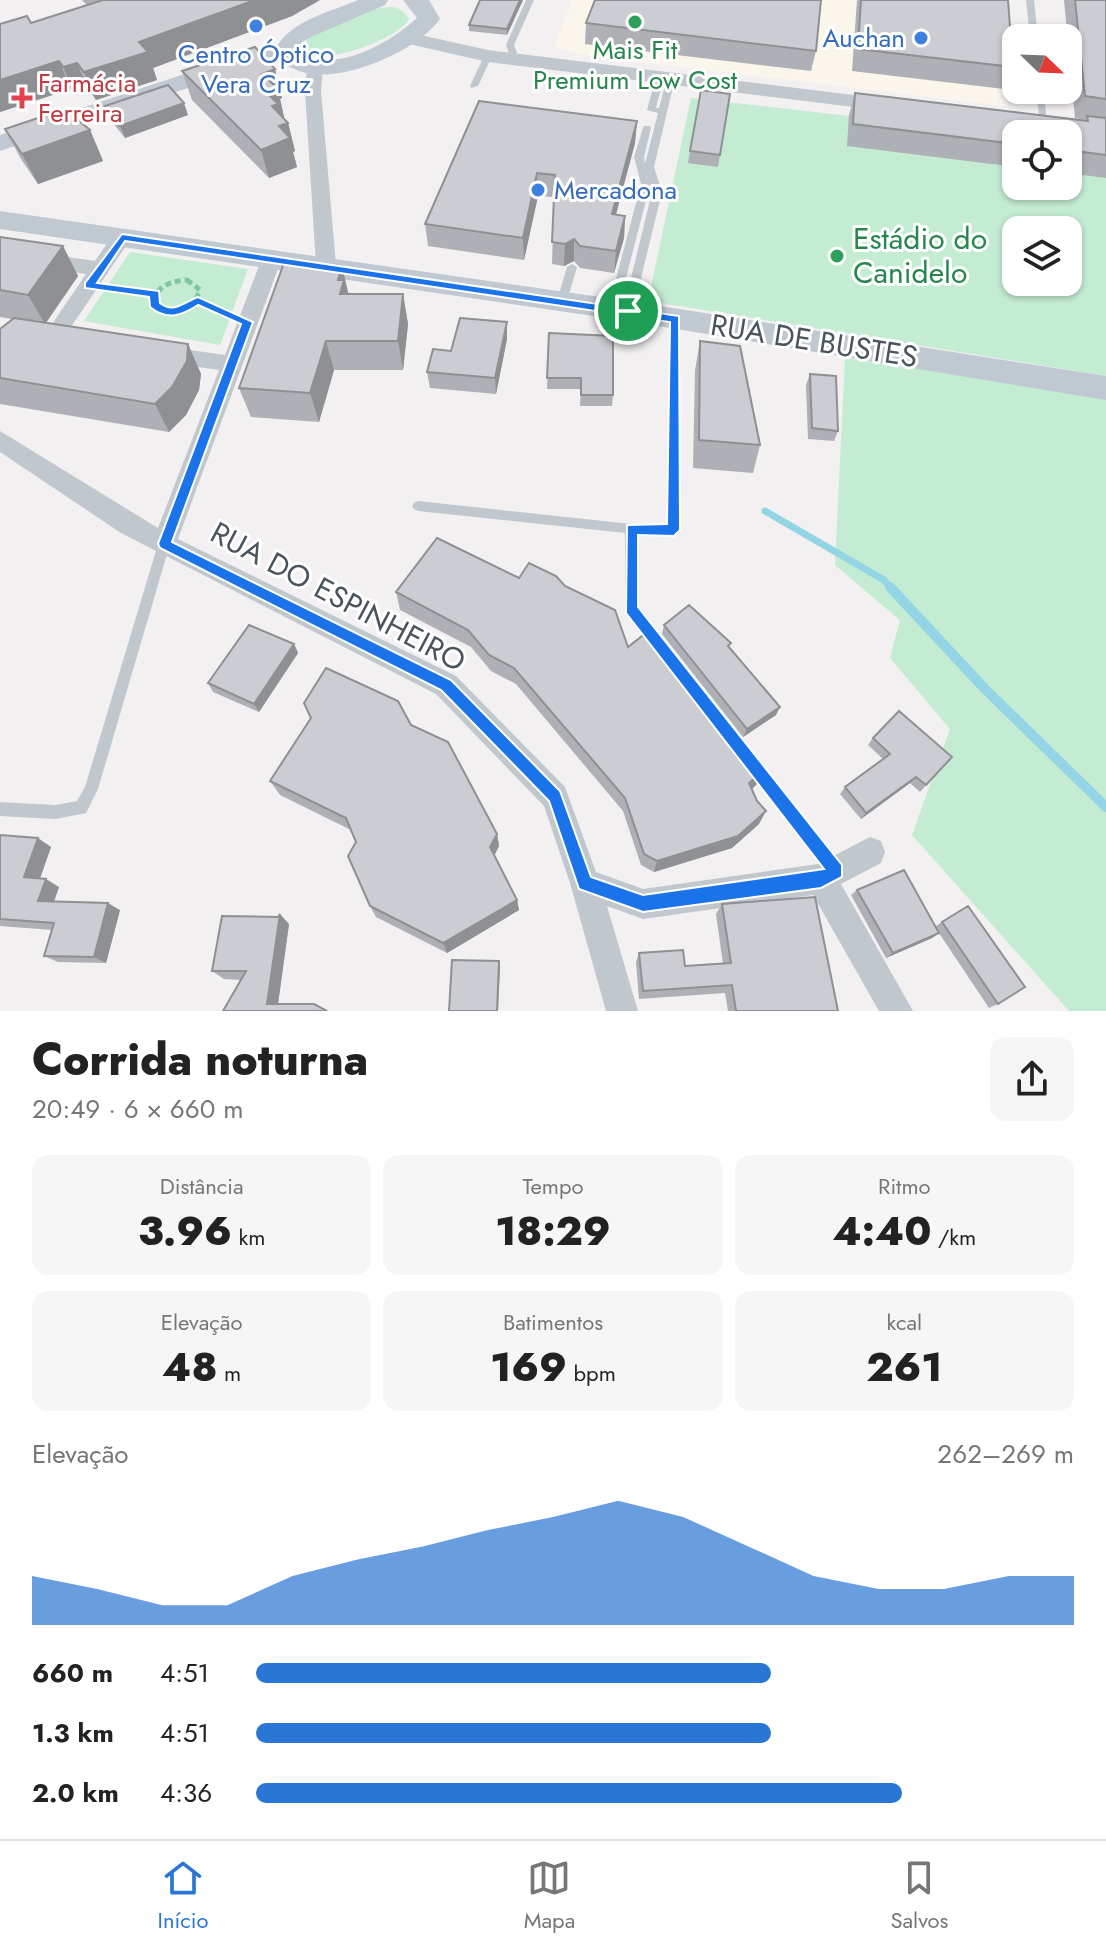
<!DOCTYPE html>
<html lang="pt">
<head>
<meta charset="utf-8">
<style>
	body { margin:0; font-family:Jost,sans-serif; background:#f6f6f6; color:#222; height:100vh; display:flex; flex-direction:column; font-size:30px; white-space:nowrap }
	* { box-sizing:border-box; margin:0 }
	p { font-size:26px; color:#767676 }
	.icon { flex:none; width:44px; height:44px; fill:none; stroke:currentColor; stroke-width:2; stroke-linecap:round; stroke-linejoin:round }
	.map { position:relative; height:1011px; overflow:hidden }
	.details { display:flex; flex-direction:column; background:#fff; flex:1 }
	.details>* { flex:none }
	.needle { width:52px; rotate:113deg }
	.controls { position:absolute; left:1002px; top:24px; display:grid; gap:16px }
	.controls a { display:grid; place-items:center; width:80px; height:80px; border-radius:16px; background:#fff; box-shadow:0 2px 6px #0004; font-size:40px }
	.pin { position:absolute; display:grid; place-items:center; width:68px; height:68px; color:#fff; margin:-34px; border:4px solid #fff; border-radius:50%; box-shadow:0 2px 8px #0007 }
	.round { display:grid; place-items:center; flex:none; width:84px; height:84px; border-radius:16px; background:#f6f6f6 }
	.overview { display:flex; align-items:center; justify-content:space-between; height:136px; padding:0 32px }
	h1 { font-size:44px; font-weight:800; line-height:60px }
	.figures { display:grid; grid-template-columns:repeat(3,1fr); gap:12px; height:136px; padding:8px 32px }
	.figures div { display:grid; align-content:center; border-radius:16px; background:#f6f6f6; text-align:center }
	.figures b { font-size:40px; font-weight:800 }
	.figures small { font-size:22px; font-weight:400 }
	.figures p { font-size:22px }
	.chart { height:224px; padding:16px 32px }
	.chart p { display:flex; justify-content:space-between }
	.chart svg { width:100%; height:144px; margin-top:8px; fill:#2976d4; opacity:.7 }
	ul { padding:0 32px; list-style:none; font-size:26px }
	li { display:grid; grid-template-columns:128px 96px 1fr; align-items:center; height:60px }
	li i { height:20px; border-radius:10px; background:#2976d4 }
	.menu { display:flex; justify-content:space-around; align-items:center; height:112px; border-top:2px solid #e0e0e0; background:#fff; font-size:22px; color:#767676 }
	.menu a { display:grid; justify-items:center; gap:4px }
	.menu .current { color:#2976d4 }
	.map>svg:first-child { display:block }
</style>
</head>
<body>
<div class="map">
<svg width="1106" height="1011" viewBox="0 0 1106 1011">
	<rect width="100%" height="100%" fill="#f2f0f1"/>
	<path fill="#fbf6ec" d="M572,0h426l7,106 -423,-51 -28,-9z"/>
	<path fill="#c3ecd2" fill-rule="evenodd" d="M392,7l8,2 9,9c-5,18 -88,52 -105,31l3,-11 69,-30z
		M691,98l325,37v51h52v-45l38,4v231l-458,-75zM1016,230h52v52h-52z
		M130,252l118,17 -28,76 -136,-24z
		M845,358l261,36v617h-37l-157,-176 38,-106 -60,-71 10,-38 -65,-55z"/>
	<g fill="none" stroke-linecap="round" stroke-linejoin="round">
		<path stroke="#94d5e5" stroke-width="7" d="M765,511l119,69 8,9"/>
		<path stroke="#94d5e5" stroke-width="10" d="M890,587l94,101 122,119"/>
		<path stroke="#7ec7a2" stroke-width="5" stroke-dasharray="6 4" stroke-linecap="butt" d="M187,280l13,10 -7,16 -15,6 -21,-4 -4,-9c7,-14 19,-18 34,-19z
			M112,288l43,5
			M198,301l30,13"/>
		<path fill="#c0c8ce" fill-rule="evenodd" d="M526,0h8l-20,45 5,14 -4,2 -4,-2 -5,-14z
			M1026,0h8l4,38h-8z
			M485,54l7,2 -14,30 -7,2 -1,-2z
			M660,74l4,3 -8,31h3l8,-30 4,-3 4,3 -21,89 8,25 -29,119 -5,4 -5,-4 29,-119 -2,-7 -32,124 -5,4 -5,-4 33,-125 -7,-27 9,-29 1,-2h6l1,2 -7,29 1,7 13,-51 -11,-3 9,-33z
			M1036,90h8l3,36 -7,-2z
			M572,264l5,3 -10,34 -1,3h-8l-1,-3 10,-34z
			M675,315l5,4v211l-2,4 -4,1 -37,-1v73l25,30 2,4 -2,4 -5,2 -5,-2 -27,-36v-76l-207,-22 -4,-2 -2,-3 2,-3 4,-2 213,23 37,1 2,-206z
			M164,539l4,1 2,4 -72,245 -12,24 -30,6 -56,-3v-14l56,3 21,-4 8,-14 73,-243 2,-4z
			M752,756l5,2 84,108 3,5 -3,5 -5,3 -5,-3 -84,-108 -2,-5 2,-5z"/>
		<path fill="#c0c8ce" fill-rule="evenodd" d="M315,63l8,5 -2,23 15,174 -10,7 -10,-7 -11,-174 2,-23z
			M122,231l10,6 -72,106h-14l-4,-5 4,-5 40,-59 -86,-13v-14l95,14 20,-29z
			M272,251l10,7 -104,281 278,137 109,111 31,85 47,17 175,-25 52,-27 11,4 4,11 -4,11 -40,21 72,127h-34l-66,-116 -170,24 -36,-13 31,105h-32l-36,-128 -26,-77 -108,-112 -315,-161 -121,-81v-21l158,97 61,-158 -56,-8 -8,-2 -3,-6 3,-6 8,-2 62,9 37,-97z"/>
		<path fill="#c0c8ce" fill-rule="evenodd" d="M407,32l81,18 406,50 11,6 -11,6 -406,-50 -88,-20 -3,-4 3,-4z"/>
		<path fill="#c0c9d2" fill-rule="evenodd" d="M358,0h30l-3,5 -74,32 -9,5 -5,9c36,25 93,-8 120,-33l-14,-18h26l11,19c-22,31 -90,60 -127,55 -26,-3 -24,-15 -53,-10l-260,87v-16l248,-82 28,-5c15,-28 55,-36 82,-48z
			M0,211l628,90 478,75v24l-478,-79 -628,-92z"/>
	</g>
	<path fill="#afb0b5" d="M82,0h238l-28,16 -139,52 4,12 -61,20 -7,-9 -14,4 -4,-6 -71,23v-88l31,-1 56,-18z
		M480,0h43l-16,35 -38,-4v-6z
		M857,0h151l5,67 -9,22 -152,-18z
		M1064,0h42v178l-38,-5v-39h-52v33l-169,-21 2,-31 6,-22 231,27 -11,-2z
		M586,23l230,28 -5,20 -226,-27z
		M275,69l7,29 -2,1 4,18h-1l5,6 7,28 -2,1 4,15 -28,11 -77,-78 -10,-29z
		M730,94l-12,73 -30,-4 2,-12z
		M105,106l83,9 -63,23 -16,-20z
		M637,121l-2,22 -19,72 9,1 -1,22 -10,35 -34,-5 -6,-7 -10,5 -12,-2 2,-67 -16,-1 -14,64 -96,-14 -3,-22z
		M5,129l85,1 13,31 -65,23 -17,-25z
		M0,237l63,9 15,30 -32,47 142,21 13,30 -2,16 -13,25 -17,17 -169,-28v-75l12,-10 -12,-2z
		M349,294h54l5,30 -5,46h-69l-15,52 -68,-5 -12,-29z
		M507,322v17l-11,55 -66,-6 -3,-16 24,-21z
		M549,333l64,62 -1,11h-32l1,-17h-34z
		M700,341l60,104 -7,28 -60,-5 2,-98z
		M810,374l28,57 -4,10 -26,-2 -2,-54z
		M396,592l232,55 135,124 -7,14 -4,4 7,35 -27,24 -78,24 -13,-7 -18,-54 -107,-127 -25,-13 -20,-24 -71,-37z
		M664,625l112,90 -33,22 -81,-103z
		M294,644l4,9 -39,59 -46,-20 -5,-9z
		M311,718l100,7 86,109 2,12 -5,10 23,44 2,10 -72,43 -71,-36 -6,-11 -14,-64 -5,-12 -71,-35 -10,-14z
		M873,738l79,19 -32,35 -10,-9 -49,36 -21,-25 5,-7 38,-28 -15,-14z
		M0,835l51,12 -11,32 19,8 -5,15 66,8 -14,53 -48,-1 -14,-6 8,-26 -52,-4z
		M857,890l79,36 6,-4 56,82 -9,4 -50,-75 -7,5 -46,20 -35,-63z
		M722,904l116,107h-110l-3,-18 -86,6 -3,-37 3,-9 46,13 38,-2 -7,-50z
		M289,924l-11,80 -55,7 18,-31 -17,-1 -12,-8z"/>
	<path fill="#8e9093" d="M255,0h65l-28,16 -139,52 4,12 -61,20 -12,-28 55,-30z
		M520,0h3l-16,35v-6z
		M59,61l12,28 -71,23v-32z
		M77,63l12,28 -14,4 -12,-28z
		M275,69l7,29 -2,1 4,18 -3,1 7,5 7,28 -2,1 4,15 -28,11 -8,-28 13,-29 -12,-47z
		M184,103l4,12 -63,23 -5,-12z
		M637,121l-2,22 -25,93 2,-22z
		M90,130l13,31 -65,23 -16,-30z
		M537,173l1,23 -14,64 -1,-22z
		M625,216l-1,22 -10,35 2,-22z
		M574,239v22l-10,5 1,-22z
		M63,246l15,30 -33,48 -17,-29z
		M342,266l7,30 -9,-2 -2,-14z
		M403,294l5,30 -5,46 -5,-29z
		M507,322v17l-11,55 -1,-16z
		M326,341l8,29 -15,52 -9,-29z
		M188,344l13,30 -2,16 -13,25 -17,17 -14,-28z
		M294,644l4,9 -39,59 -5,-8z
		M780,707l-4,8 -33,22 4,-8z
		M763,771l-7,14 -13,12 6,-14z
		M916,777l-6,6 -49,36 5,-6z
		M766,811l-7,13 -27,24 -78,24 3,-11z
		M497,834l2,12 -7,14 -2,-13z
		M38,838l13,9 -14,39 -13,-9z
		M46,879l13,8 -8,22 -13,-8z
		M517,900l2,10 -72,43 -4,-10z
		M108,903l12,7 -14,53 -12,-6z
		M280,914l9,10 -12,87 -10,-7z
		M939,933l-7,5 -46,20 7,-5z
		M499,961l1,7 -2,43h-1z"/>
	<path fill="#cbcdd2" stroke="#8e9093" stroke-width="2" d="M103,0h152l-116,42 9,10 -64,20 -7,-9 -14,4 -4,-6 -59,19v-56l27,-8 4,7z
		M480,0h40l-13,29 -38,-4z
		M595,0h226l-5,51 -230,-28z
		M861,0h147l5,67 -155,-18z
		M1075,0h31v99l-21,-3z
		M255,47l20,22 -13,5 15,14 -11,4 12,12 -6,2 16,17 -9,3 11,12 -29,12 -79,-79z
		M168,85l16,18 -64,23 -15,-20z
		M701,90l29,4 -10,61 -30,-4z
		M855,93l233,28 -1,-5 19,2v37l-38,-5v-16h-52v10l-163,-20z
		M479,101l158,20 -25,93 13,2 -9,35 -36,-5 -6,-7 -9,5 -13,-2 3,-67 -18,-2 -14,65 -98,-14z
		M65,109l25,21 -68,24 -17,-25z
		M0,237l63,9 -35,49 -28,-5z
		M285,260l57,6 -4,14h6l-4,14h63l-5,47h-72l-16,52 -71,-5z
		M14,318l174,26 -1,17 -15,26 -17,17 -155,-26v-49z
		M460,318l47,4 -12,56 -68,-6 6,-23 18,2z
		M549,333l64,3v59h-32v-17h-34z
		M700,341l40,5 20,99 -61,-5z
		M810,374l26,2 2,55 -26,-3z
		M437,538l82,40 10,-15 27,13 9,10 50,24 13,37 23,-18 112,142 -14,12 8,18 9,10 -28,25 -81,25 -13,-7 -19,-56 -111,-130 -25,-13 -21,-25 -72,-38z
		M689,605l42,38 -3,3 52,61 -33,22 -83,-104z
		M249,625l45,19 -40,60 -46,-21z
		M326,668l72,33 13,24 37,17 49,92 -7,13 27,53 -74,43 -73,-37 -22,-50 8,-14 -10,-24 -76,-37 41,-63 -7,-15z
		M899,711l53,46 -26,28 -10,-8 -50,36 -21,-26 45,-33 -17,-16z
		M0,835l38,3 -14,39 22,2 -8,22 70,2 -14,54 -50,-1 10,-33 -54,-4z
		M904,870l35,63 -46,20 -36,-63z
		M815,897l23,114h-102l-4,-26 -89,6 -4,-38 44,-3 2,16 46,-3 -9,-59z
		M968,906l57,81 -27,17 -56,-82z
		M280,914l-13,90h47l13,7h-104l23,-40h-34l10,-55 56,1z
		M452,960l47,1 -2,50h-48z"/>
	<path fill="#1a73e8" stroke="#fff" stroke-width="2" fill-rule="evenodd" d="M122,234l557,82 1,214 -6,6 -36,-1v72l204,258v12l-21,11 -178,24 -64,-23 -30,-88 -108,-111 -281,-142 -2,-4 83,-220 -43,-19c-17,11 -31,16 -48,2l-1,-10 -64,-9v-5zM125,241l545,81 -3,202 -40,1 -1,88 198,256 -181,26 -52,-18 -31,-86 -109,-111 -279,-138 81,-220 -55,-25c-14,5 -24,17 -38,6l-1,-12 -62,-8z"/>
	<g fill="#2e9e5b" stroke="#fff" stroke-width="3">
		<circle cx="635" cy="22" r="8"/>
		<circle cx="837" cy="256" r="8"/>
	</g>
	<g fill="#3f7fe0" stroke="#fff" stroke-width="3">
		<circle cx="256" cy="26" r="8"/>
		<circle cx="921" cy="38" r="8"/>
		<circle cx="538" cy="190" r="8"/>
	</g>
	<path fill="#e0444e" stroke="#fff" stroke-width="3" d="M18 86h8v8h8v8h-8v8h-8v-8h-8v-8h8z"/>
	<g text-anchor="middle" stroke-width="6" stroke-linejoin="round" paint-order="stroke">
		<g font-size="26" fill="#366cbe" stroke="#fff" text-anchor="end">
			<text x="905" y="47">Auchan</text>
			<text x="256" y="63" text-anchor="middle">Centro Óptico<tspan x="256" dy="30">Vera Cruz</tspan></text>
			<text x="554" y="199" text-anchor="start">Mercadona</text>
		</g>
		<g font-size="26" fill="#27864d" stroke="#fff">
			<text x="635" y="59">Mais Fit<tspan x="635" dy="30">Premium Low Cost</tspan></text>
		</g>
		<g font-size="26" fill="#be3a42" stroke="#fff" text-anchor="start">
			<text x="38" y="92">Farmácia<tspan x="38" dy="30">Ferreira</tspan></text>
		</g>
		<g font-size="30" fill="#27864d" stroke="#fff" text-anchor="start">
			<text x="853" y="249">Estádio do<tspan x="853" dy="34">Canidelo</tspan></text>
		</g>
		<g font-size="30" fill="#4a545c" stroke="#fff">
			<text transform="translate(814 341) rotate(9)" y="10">RUA DE BUSTES</text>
			<text transform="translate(338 597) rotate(28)" y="10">RUA DO ESPINHEIRO</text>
		</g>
	</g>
</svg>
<div class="controls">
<a><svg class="needle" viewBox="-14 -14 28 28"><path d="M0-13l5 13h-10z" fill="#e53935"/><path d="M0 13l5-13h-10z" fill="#767676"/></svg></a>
<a><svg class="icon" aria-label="locate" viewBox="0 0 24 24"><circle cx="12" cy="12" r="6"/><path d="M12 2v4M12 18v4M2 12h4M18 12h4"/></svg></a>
<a><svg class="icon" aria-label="layers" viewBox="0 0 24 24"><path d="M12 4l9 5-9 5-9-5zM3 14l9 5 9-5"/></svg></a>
</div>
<div class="pin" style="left:628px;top:311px;background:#1e9e55"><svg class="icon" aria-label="arrive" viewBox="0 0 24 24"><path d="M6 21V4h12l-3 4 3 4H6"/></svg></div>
</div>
<section class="details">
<div class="overview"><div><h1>Corrida noturna</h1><p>20:49 · 6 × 660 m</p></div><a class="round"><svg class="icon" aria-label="share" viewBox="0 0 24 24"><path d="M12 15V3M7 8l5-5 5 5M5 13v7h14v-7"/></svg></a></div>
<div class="figures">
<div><p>Distância</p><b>3.96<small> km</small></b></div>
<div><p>Tempo</p><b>18:29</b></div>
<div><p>Ritmo</p><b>4:40<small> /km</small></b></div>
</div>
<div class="figures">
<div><p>Elevação</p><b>48<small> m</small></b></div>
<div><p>Batimentos</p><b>169<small> bpm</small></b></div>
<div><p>kcal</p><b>261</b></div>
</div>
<div class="chart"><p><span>Elevação</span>262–269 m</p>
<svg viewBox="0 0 160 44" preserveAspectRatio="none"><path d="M0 44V29L10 33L20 38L30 38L40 29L50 24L60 20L70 15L80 11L90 6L100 11L110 20L120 29L130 33L140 33L150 29L160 29V44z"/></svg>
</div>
<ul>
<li><b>660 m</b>4:51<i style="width:63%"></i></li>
<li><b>1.3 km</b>4:51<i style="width:63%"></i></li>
<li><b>2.0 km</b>4:36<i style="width:79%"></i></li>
</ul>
</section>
<nav class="menu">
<a class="current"><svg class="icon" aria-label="home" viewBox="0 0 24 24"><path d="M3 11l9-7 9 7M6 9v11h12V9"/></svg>Início</a>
<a><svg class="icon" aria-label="map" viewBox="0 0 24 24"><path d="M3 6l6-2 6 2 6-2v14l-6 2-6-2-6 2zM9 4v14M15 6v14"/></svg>Mapa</a>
<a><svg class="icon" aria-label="saved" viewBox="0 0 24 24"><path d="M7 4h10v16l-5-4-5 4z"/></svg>Salvos</a>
</nav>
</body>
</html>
